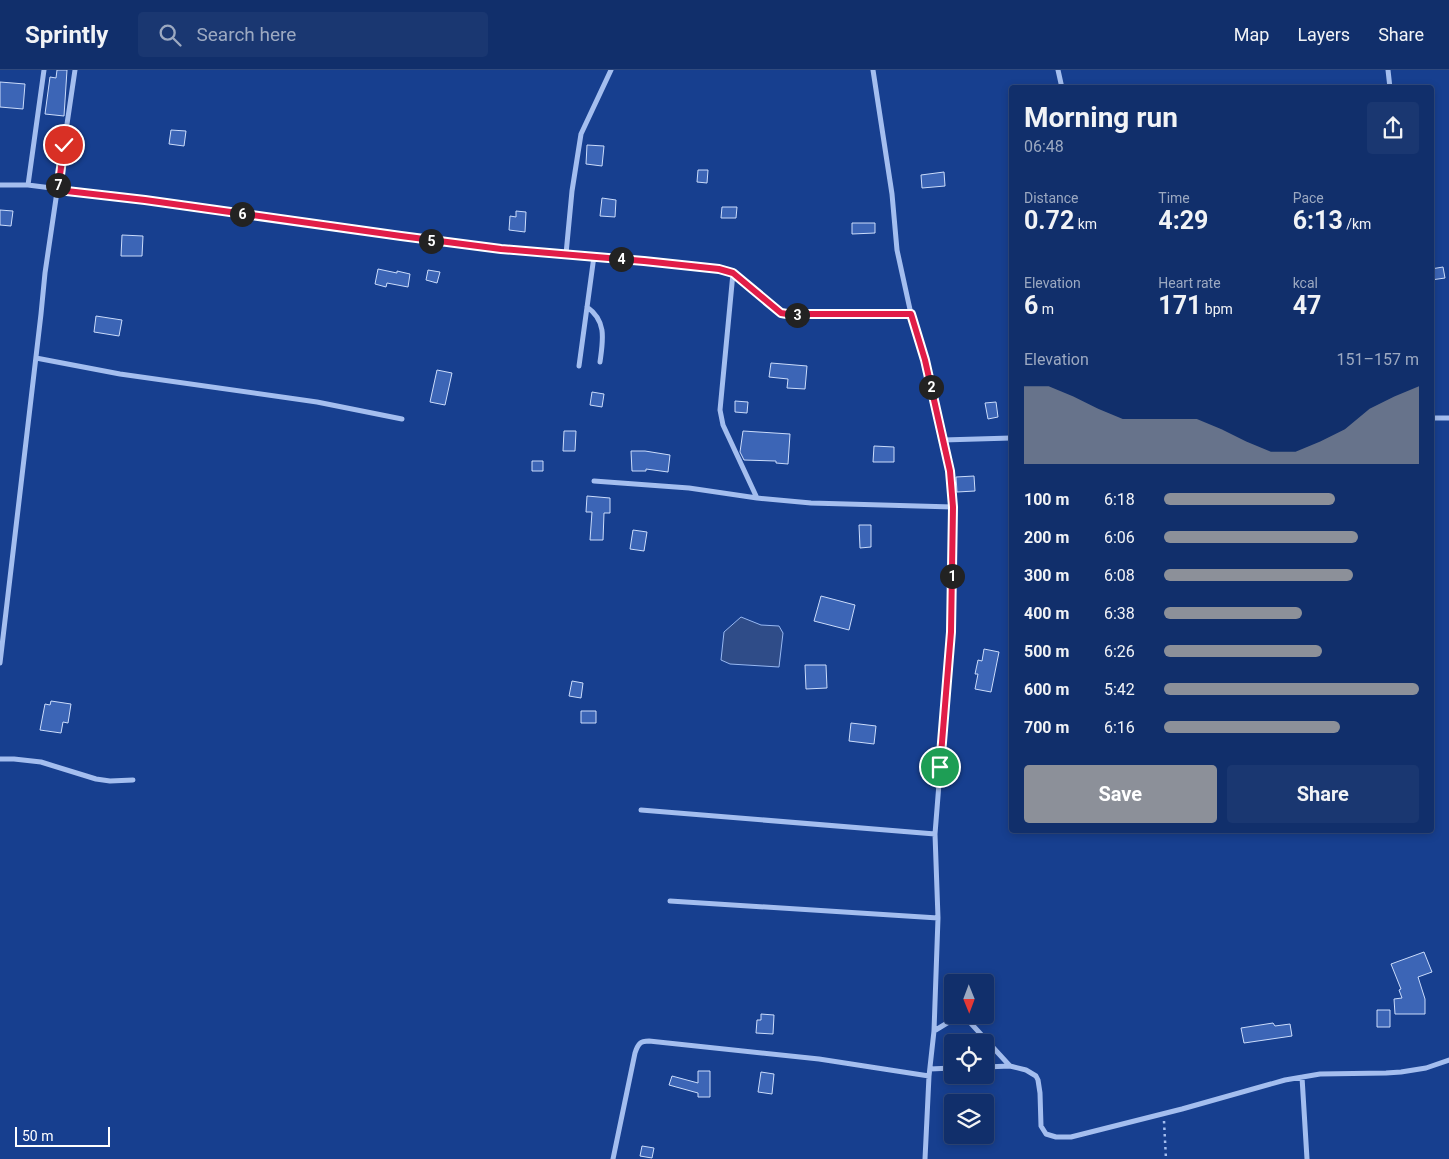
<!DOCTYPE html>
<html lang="en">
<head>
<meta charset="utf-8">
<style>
	body { margin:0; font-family:Roboto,sans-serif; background:#1a3771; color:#f1f3f6; height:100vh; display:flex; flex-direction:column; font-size:19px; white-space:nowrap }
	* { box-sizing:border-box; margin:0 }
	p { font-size:16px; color:#9ca9c1 }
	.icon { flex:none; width:28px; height:28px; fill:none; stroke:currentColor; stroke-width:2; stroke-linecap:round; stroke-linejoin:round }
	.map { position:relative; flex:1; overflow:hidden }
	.side { position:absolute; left:1009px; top:15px; width:425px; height:748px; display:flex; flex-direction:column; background:#112f6b; border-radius:5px; box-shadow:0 2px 8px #0003,0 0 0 1px #304a7e }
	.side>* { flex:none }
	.needle { width:32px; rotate:179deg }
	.buttons { position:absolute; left:944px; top:904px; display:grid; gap:10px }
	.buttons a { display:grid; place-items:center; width:50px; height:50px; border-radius:5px; background:#112f6b; box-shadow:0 2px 8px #0003,0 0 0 1px #304a7e; font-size:25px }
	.scale { position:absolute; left:15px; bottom:12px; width:95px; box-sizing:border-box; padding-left:5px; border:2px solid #fff; border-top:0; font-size:14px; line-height:18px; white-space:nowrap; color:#fff; -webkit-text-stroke:4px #173f8f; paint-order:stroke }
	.pin { position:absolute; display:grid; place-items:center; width:42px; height:42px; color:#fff; margin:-21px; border:2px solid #fff; border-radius:50%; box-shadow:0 1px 5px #0007 }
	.km { position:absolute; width:25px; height:25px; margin:-12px; border-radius:50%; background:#222; color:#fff; font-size:14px; line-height:25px; text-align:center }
	.round { display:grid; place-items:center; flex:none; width:52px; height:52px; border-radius:5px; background:#1a3771 }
	.summary { display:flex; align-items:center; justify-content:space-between; height:85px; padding:0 15px }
	h1 { font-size:28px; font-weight:700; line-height:38px }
	.stats { display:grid; grid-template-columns:repeat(3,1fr); gap:8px; height:85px; padding:5px 15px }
	.stats div { display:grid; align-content:center }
	.stats b { font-size:25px; font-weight:700 }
	.stats small { font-size:14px; font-weight:400 }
	.stats p { font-size:14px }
	.chart { height:140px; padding:10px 15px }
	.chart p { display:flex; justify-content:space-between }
	.chart svg { width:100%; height:90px; margin-top:5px; fill:#8c9099; opacity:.7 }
	.button { display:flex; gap:10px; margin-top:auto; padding:10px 15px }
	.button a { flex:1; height:58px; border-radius:5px; background:#8c9099; color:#fff; font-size:20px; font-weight:700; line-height:58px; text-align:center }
	.button a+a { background:#1a3771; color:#f1f3f6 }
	ul { padding:0 15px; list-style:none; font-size:16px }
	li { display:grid; grid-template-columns:80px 60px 1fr; align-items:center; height:38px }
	li i { height:12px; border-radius:6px; background:#8c9099 }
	header { display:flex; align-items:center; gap:30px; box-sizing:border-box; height:70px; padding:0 25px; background:#112f6b; border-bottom:1px solid #304a7e }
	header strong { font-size:24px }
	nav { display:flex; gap:28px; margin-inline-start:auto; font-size:18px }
	.search { width:350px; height:45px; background:#1a3771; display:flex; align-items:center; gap:12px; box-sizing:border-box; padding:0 18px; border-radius:5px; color:#9ca9c1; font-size:19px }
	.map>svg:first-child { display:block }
</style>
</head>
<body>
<header>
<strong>Sprintly</strong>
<div class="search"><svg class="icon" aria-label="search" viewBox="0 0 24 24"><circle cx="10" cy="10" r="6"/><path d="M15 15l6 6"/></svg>Search here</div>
<nav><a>Map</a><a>Layers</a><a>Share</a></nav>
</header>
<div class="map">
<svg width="1449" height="1089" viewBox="0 0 1449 1089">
	<rect width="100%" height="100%" fill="#173f8f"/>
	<path fill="#2f4c88" stroke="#97b8f2" d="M741,547l20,8 18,1 4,7 -4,34 -49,-3 -9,-4 3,-28z"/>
	<path fill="#3c65b6" stroke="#cbdcfb" d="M57,0h10l-3,46 -19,-2 5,-37 6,1z
		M0,12l25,2 -2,25 -23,-2z
		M171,60l15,1 -2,15 -15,-2z
		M587,75l17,1 -2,20 -16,-2z
		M698,100h10l-1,13 -10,-1z
		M944,102l1,14 -23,2 -1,-13z
		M602,128l14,2 -1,17 -15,-1z
		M722,137h15l-1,11h-15z
		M0,140l13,1 -2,15 -11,-1z
		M516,141l10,1 -1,20 -16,-2 1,-14 6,1z
		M852,153h23v10l-23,1z
		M122,165l21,1 -1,20h-21z
		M1443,197l2,11 -14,2v-11z
		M378,199l19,4v-2l13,3 -2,13 -21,-4 -1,4 -11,-3z
		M428,200l12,2 -3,11 -11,-3z
		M96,246l26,4 -3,16 -25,-4z
		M771,293l36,3 -2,23 -18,-1 1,-9 -19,-2z
		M437,300l15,3 -7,32 -15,-3z
		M592,322l12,2 -2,13 -12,-2z
		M735,331l13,1 -1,11 -12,-1z
		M996,332l2,15 -10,2 -3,-16z
		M564,361h12l-1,20h-12z
		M743,361l47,3 -2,30 -12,-1v-2l-32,-1 -4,-8z
		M874,376l20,1v15h-21z
		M631,381h14l25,4 -2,17 -22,-3v2h-14z
		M532,391h11v10h-11z
		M974,406l1,15 -18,1 -1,-15z
		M587,426l23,2v15h-6l-1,27h-13l2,-28h-6z
		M859,455h12v22l-11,1z
		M633,460l14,2 -3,19 -14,-2z
		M821,526l34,9 -6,25 -35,-9z
		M984,579l15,3 -8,40 -16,-3 3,-15h-3l3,-14 4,1z
		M805,595h21l1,23 -21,1z
		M572,611l11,2 -2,15 -12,-2z
		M51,631l20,3 -3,19 -5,-1 -2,11 -21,-3 5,-26 5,1z
		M581,641h15v12h-15z
		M851,653l25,3 -2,18 -25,-3z
		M1424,882l8,20 -14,5 7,22v15h-30l-1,-15 8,-1 -3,-8 2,-1 -10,-25z
		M1377,940h13v17h-13z
		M761,944l13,1 -1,19 -17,-1 1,-13h4z
		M1273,953l2,3 15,-2 2,12 -48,7 -3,-15z
		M698,1001h12v26h-12v-4l-29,-8 3,-9 26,7z
		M761,1002l13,2 -2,20 -14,-2z
		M642,1076l12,2 -2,10 -12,-2z"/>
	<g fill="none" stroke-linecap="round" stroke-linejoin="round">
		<path stroke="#a4beef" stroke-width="2.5" stroke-dasharray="2.5 4" stroke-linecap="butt" d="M1164,1051l2,38"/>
		<path stroke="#a4beef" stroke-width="5" d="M873,0l19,124 5,56 14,64 14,46 18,80
			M1058,0l4,18
			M1388,0l2,18
			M0,115h28l117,15 256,37 100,12 143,12 75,8 14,4 42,35 12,7 124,-1
			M28,115l16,-115
			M566,184l6,-63 9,-57 30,-64
			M733,203l-13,137 3,15 34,73
			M587,237c20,14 16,33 13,55
			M36,288l84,16 197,28 85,17
			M579,296l15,-110
			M1431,348h18
			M594,411l95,7 68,10 54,5 142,4
			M0,593l41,-349 4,-41 30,-203
			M0,689h14l27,3 55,17 14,2 23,-1
			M641,740l294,24
			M670,831l268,17
			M934,961l23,-14 9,1 44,48 16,4 10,6 2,4 2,13 1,33 5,8 10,3h15l111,-28 103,-29 35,-6 66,-1 15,-1 25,-4 23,-8
			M985,997l25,-1
			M930,999l22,-1
			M1302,1007l5,82
			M613,1089l22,-106c3,-9 5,-12 14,-12l170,18 110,17
			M925,1089l4,-83 5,-45 4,-113 -3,-84 16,-202 2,-125 -3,-36 -7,-31 68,-2"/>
	</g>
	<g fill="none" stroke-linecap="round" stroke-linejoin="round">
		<g stroke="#fff" stroke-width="10">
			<path id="route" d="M64,75l-6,45 87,10 256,36 100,13 143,12 75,8 14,4 48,40 6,1h124l14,46 25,111 3,36 -2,125 -11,135"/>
		</g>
		<use href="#route" stroke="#e11d48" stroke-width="6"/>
	</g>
</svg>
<div class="buttons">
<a><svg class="needle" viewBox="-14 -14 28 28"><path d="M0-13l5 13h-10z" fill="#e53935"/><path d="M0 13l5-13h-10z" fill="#9ca9c1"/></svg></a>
<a><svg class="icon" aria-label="locate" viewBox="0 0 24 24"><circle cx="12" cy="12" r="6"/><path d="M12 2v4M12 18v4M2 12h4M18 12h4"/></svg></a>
<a><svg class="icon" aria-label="layers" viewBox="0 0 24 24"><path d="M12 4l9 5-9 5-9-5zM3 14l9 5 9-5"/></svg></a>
</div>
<div class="scale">50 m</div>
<div class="pin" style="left:940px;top:697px;background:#1e9e55"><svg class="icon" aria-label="arrive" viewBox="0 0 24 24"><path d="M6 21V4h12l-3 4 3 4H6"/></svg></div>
<div class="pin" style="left:64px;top:75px;background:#d93025"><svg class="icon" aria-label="check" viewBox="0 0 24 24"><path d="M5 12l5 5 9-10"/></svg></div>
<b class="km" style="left:952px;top:506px">1</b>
<b class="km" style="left:931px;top:317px">2</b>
<b class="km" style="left:797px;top:245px">3</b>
<b class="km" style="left:621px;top:189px">4</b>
<b class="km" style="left:431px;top:171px">5</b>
<b class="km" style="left:242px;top:144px">6</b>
<b class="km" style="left:58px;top:115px">7</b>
<section class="side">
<div class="summary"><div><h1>Morning run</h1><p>06:48</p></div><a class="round"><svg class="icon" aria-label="share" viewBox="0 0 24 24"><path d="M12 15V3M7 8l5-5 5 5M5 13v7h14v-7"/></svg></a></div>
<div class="stats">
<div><p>Distance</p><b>0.72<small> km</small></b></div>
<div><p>Time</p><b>4:29</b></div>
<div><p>Pace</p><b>6:13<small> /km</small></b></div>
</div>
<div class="stats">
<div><p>Elevation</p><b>6<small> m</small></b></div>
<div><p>Heart rate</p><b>171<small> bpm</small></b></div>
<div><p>kcal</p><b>47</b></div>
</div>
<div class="chart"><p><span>Elevation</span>151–157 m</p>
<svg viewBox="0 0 160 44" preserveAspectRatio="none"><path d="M0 44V6L10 6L20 11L30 17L40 22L50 22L60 22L70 22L80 27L90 33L100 38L110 38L120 33L130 27L140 17L150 11L160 6V44z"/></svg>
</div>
<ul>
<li><b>100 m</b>6:18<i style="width:67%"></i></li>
<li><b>200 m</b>6:06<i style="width:76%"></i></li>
<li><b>300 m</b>6:08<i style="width:74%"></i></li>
<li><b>400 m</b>6:38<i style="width:54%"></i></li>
<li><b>500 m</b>6:26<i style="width:62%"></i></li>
<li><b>600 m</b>5:42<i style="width:100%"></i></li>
<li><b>700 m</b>6:16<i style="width:69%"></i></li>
</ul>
<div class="button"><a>Save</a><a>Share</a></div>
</section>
</div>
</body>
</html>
